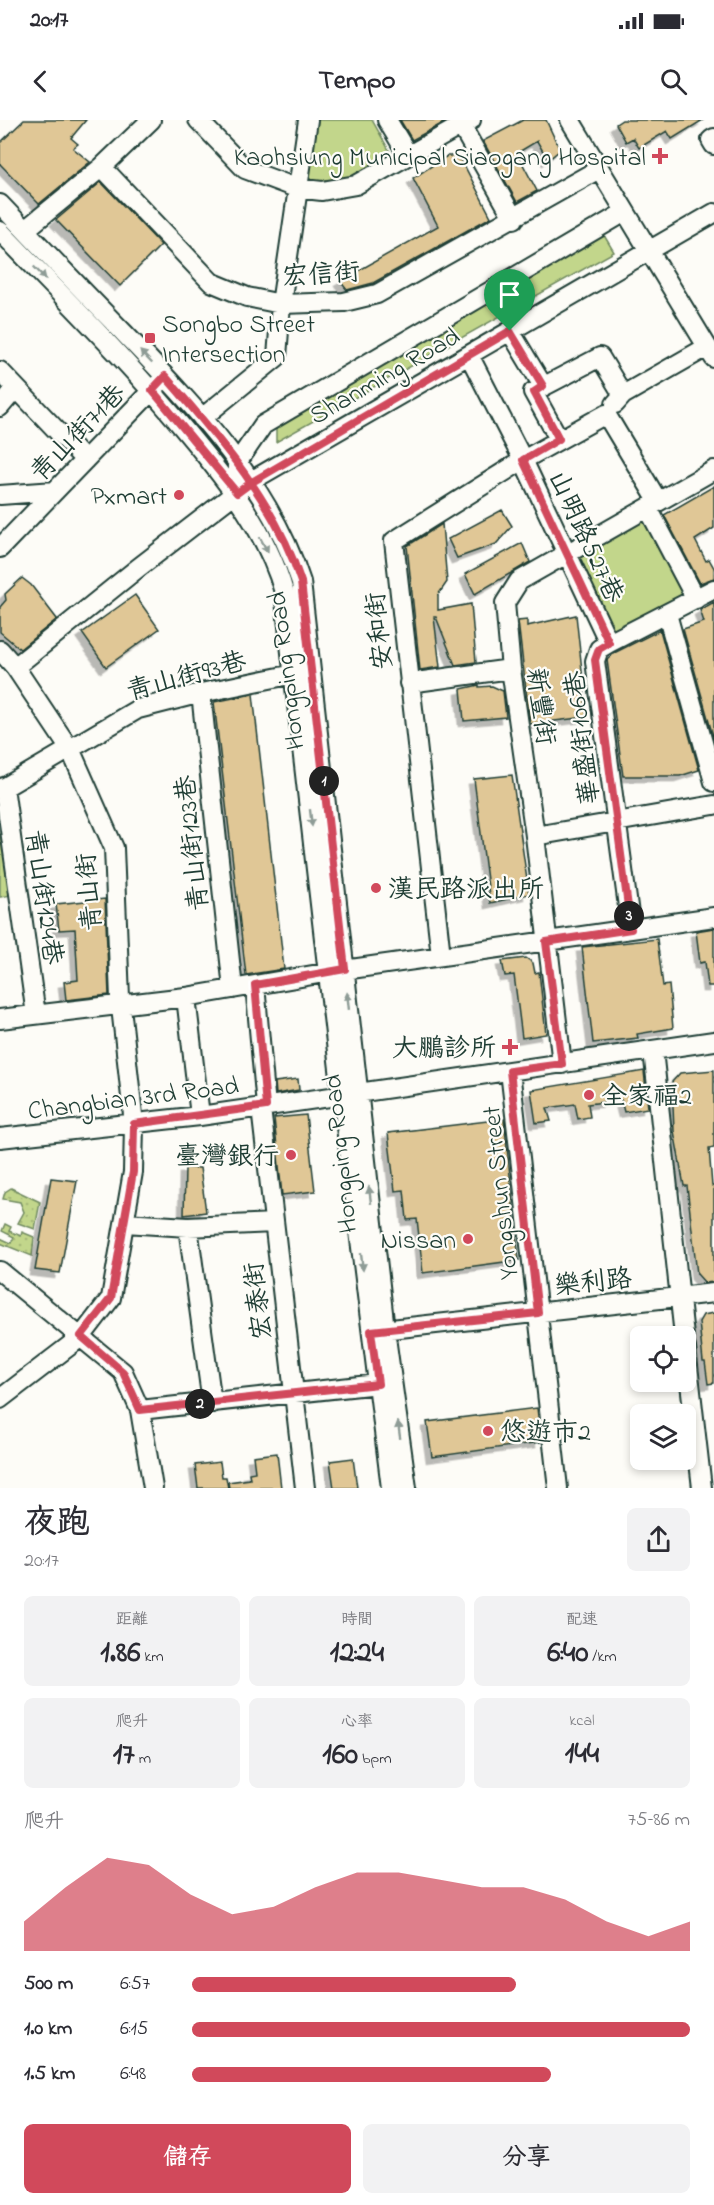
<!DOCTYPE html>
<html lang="zh-TW">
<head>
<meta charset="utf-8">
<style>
	body { margin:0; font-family:"Indie Flower","LXGW WenKai TC",sans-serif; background:#f2f2f3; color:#2b2b33; height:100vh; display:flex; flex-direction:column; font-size:22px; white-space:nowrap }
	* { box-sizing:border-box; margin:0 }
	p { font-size:20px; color:#7c7c81 }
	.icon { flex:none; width:33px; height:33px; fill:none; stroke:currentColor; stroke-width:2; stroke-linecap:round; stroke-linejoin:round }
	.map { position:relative; height:1368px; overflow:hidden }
	.sheet { display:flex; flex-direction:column; background:#fff; flex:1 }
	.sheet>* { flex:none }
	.tools { position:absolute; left:630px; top:1206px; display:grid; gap:12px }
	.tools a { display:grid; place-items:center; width:66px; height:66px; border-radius:9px; background:#fff; box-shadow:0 3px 9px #0003; font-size:30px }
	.pin { position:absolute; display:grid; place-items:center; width:51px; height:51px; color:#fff; margin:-62px -26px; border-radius:50% 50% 50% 0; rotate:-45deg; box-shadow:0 0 6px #0007 }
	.pin .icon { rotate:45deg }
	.km { position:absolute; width:30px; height:30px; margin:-15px; border-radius:50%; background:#222; color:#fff; font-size:16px; line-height:30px; text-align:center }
	.round { display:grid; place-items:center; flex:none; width:63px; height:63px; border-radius:9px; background:#f2f2f3 }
	.overview { display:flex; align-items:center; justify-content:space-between; height:102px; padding:0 24px }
	h1 { font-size:33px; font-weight:700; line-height:45px }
	.metrics { display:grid; grid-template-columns:repeat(3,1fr); gap:9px; height:102px; padding:6px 24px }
	.metrics div { display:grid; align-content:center; border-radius:9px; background:#f2f2f3; text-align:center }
	.metrics b { font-size:30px; font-weight:700 }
	.metrics small { font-size:16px; font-weight:400 }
	.metrics p { font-size:16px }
	.chart { height:168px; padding:12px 24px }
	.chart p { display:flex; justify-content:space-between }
	.chart svg { width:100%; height:108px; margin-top:6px; fill:#d1495b; opacity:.7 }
	.primary-button { display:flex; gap:12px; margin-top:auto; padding:12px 24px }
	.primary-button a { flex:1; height:69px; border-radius:9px; background:#d1495b; color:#fff; font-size:24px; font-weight:700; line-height:69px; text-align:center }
	.primary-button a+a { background:#f2f2f3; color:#2b2b33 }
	ul { padding:0 24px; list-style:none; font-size:20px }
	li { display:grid; grid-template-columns:96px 72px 1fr; align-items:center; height:45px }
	li i { height:15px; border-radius:8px; background:#d1495b }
	.status { display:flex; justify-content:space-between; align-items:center; height:42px; padding:0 30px; background:#fff; direction:ltr }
	.status svg { height:16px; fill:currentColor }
	header { display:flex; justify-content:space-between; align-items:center; height:78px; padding:0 24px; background:#fff; font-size:27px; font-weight:700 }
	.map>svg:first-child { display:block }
</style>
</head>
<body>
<div class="status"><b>20:17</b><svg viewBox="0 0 49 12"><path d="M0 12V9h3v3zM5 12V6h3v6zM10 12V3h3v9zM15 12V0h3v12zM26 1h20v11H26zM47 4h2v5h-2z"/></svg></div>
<header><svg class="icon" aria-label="back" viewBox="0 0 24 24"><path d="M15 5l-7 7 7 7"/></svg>Tempo<svg class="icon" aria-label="search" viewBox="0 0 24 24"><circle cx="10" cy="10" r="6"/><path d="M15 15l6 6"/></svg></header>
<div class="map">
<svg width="714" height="1368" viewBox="0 0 714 1368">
	<defs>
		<pattern id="grass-dots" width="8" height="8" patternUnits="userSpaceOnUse" patternTransform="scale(1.5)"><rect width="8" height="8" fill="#c2d68b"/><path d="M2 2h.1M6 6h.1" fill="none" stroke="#a6b979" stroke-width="1.8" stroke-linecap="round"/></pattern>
		<filter id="shadow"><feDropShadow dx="-5.5" dy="5.5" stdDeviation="0" flood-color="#0004"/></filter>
	</defs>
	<rect width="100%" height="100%" fill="#fdfcf7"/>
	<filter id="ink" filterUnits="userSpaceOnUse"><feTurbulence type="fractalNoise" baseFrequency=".0167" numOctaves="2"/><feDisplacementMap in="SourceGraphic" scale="12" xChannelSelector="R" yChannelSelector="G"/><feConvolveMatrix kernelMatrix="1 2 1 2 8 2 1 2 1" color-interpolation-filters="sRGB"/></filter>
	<g filter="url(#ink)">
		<path fill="url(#grass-dots)" stroke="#708a60" stroke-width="1.5" d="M11,1068l29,14 -5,27 -17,-6 6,-11 -4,-10 -17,-3 2,-7z
			M5,1104l6,3 -2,4 12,5 1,-4 12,5 -2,19 -32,-13v-5l11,5 3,-6 -12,-6z"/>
		<path fill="#c2d68b" stroke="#708a60" stroke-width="1.5" d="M312,0h60l22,39 -40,22 -52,3z
			M602,112l12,20 -338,190v-15z
			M647,399l40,76 -72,38 -41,-75z
			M0,710l11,65 -11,2z"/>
		<path fill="#e0c796" stroke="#1f3d34" stroke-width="1.5" filter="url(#shadow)" d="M24,0h62l-15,18 7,6 -5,4 17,14 -51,42 -39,-40v-21z
			M400,0h47v1l-35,19z
			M523,0h23l14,30 -12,10 -11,-19 -20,12 20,38 -20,11 -34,-61z
			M622,0h81l-31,19 -5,-8 -28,17 -6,-10 -7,4 -10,-18z
			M447,36h8l8,7 28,54 -118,66 -26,7 -7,-9 98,-55 -25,-48z
			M101,62l60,63 -41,41 -64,-66z
			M714,366v42l-19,12 11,21 3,-2 5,9v10l-14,5 -36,-68z
			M502,390l10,16 -16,18 -39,14 -9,-19z
			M442,404l5,58 -9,13v15l33,-6 5,58 -21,3 -19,-48h-2l6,50 -20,3 -13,-124z
			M522,423l8,19 -55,32 -10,-20z
			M22,458l9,7 26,34 -37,30 -20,-17v-25l6,-7 -1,-6z
			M135,475l24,34 -53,38 -24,-34z
			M714,482v138l-31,-111 21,-7 -4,-12z
			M576,495l11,102 -57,7 -12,-103 9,-1v6z
			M660,510l39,140 -19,6h-57l-16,-116 7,-7z
			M479,565v2l13,-1 11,5 3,26 -42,4 -3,-32z
			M253,574l31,275 -38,6 -32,-273z
			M512,655l17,119 -39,9 -16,-124z
			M105,779l4,96 -43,5 -2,-18 14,-2 -3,-51 -16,1 -3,-26z
			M714,808v58h-6l-3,-24 -5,1 -4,-32z
			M657,819l6,47 6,-1 4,43 -36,6 1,4 -45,5 -11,-96z
			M526,838l7,5 2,10 4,-1 7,62 -24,4 -8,-63 -9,1 -3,-15z
			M714,950v77l-5,1 3,38h2v96l-9,1 -8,-9 -10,-88h-3l-10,-55 -2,-49 8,-9z
			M644,951l4,37 -24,4 -3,-12 -33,4 2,13 -12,2 -3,-15 -28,4 4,13 -15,2 -5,-33z
			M298,959l1,11 -23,4 -1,-12z
			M306,995l9,76 -33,4 -8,-77z
			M504,999l15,141 -96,13 -6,-54 -10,1 -3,-30 -9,1 -7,-58z
			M185,1048h15l6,44 -22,3z
			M51,1058l26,3 -17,92 -25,-3z
			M714,1193v70l-6,1 -3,-22h-2l-4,-40 4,-7z
			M537,1288l4,34 -109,15 -5,-35z
			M277,1333l4,35h-52l-1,-6 22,-3 -1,-6 6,-1 -2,-16z
			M353,1338l4,30h-23l-4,-27z
			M220,1342l2,15h4l2,11h-30l-3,-23z"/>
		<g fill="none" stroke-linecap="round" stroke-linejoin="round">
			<g stroke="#1f3d34" stroke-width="22">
				<path id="minor" d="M198,0l47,49 51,19 26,3 34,-6 115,-65
					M387,0l21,35
					M458,0l56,99
					M570,0l144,238
					M714,18l-3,2 3,5
					M102,47l109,115 36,15 34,7 63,-2 33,-8 222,-125
					M0,84c41,43 82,86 123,128 70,73 147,152 178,250l84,748 22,158
					M25,110l77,-63 49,-47
					M0,111c64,67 130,132 188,203 40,48 79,98 96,158l58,503 49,393
					M510,211l33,55
					M469,235l54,105 86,183
					M0,251l85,89
					M615,284l8,-9 84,-48
					M0,287l16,-19
					M202,298l75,-61 4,-53 27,-184
					M559,319l-26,-47 67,-35 23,38
					M237,354v-11l26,-38 362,-213
					M0,375l55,-4
					M648,388l48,91
					M0,428l160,-166
					M714,469l-105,54 -10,6 -4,12 36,268 83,-12
					M667,494l47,168
					M0,530l15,17 56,84 43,97 6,150 14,126 -1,48 -22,126 -30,39 -81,62
					M15,547l123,-99 113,-87 463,-268
					M409,563l102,-14
					M201,573l32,296
					M4,667l32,228
					M0,670l138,-81 63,-16 93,-19 8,8
					M535,716l179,-31
					M441,836l-47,-415 129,-81 83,-46 52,87
					M255,865l11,121
					M186,877l14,119
					M0,899l186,-22 144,-25 301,-43
					M653,930l31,286
					M562,944l-27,-228 -24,-167 -6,-66 14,-22 195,-111
					M510,951l48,417
					M261,988l44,380
					M0,1018l200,-22 514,-75
					M125,1103l63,4 86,-4
					M188,1107l24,176
					M0,1151l123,101 17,38 13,78
					M373,1211l341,-38
					M686,1228l16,140
					M140,1290l238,-26"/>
			</g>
			<use href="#minor" stroke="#fdfcf7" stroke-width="18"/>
		</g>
		<defs><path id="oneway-solid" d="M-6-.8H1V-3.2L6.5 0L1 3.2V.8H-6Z" transform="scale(1.5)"/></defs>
		<g fill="#8e9c96">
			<use href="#oneway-solid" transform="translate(40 153) rotate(46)"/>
			<use href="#oneway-solid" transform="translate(146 237) rotate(-134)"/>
			<use href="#oneway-solid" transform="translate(264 425) rotate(62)"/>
			<use href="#oneway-solid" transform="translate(311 698) rotate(83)"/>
			<use href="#oneway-solid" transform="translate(348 881) rotate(-96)"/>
			<use href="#oneway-solid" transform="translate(370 1075) rotate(-97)"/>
			<use href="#oneway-solid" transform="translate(362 1142) rotate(83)"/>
			<use href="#oneway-solid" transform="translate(399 1310) rotate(-98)"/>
		</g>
	</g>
	<g fill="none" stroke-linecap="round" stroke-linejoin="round" filter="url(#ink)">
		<g stroke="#fff" stroke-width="12">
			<path id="route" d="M510,211l-258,151 -15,11 -85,-103 13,-14c54,62 111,127 136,206l44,387 -90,16 11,121 -132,18 -1,48 -22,126 -30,38 42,36 17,38 238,-26 -7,-53 167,-18 -28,-242 52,-7 -16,-122 85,-13 -36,-269 4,-11 10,-6 -86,-183 36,-21 -25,-47 9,-6 -33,-55"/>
		</g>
		<use href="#route" stroke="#d1495b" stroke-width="8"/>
	</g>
	<g fill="#d1495b" stroke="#fdfcf7" stroke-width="2">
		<path d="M657 27h6v6h6v6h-6v6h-6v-6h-6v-6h6z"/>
		<rect x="144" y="212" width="12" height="12" rx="3"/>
		<circle cx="179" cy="375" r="6"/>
		<circle cx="376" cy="768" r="6"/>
		<path d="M507 918h6v6h6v6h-6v6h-6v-6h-6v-6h6z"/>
		<circle cx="589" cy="975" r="6"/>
		<circle cx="291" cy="1035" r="6"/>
		<circle cx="468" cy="1119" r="6"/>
		<circle cx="488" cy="1311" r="6"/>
	</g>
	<g text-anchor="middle" stroke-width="4.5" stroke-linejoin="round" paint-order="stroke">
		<g font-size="26" fill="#1f3d34" stroke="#fdfcf7" text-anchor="end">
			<text x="646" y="45">Kaohsiung Municipal Siaogang Hospital</text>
			<text x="162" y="212" text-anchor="start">Songbo Street<tspan x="162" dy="30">Intersection</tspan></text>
			<text x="167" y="384">Pxmart</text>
			<text x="388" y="777" text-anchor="start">漢民路派出所</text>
			<text x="496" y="936">大鵬診所</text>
			<text x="601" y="984" text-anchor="start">全家福2</text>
			<text x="279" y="1044">臺灣銀行</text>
			<text x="456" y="1128">Nissan</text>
			<text x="500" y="1320" text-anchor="start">悠遊市2</text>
		</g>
		<g font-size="26" fill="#1f3d34" stroke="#fdfcf7">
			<text transform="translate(321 153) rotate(-4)" y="9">宏信街</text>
			<text transform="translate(384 255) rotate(-30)" y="9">Shanming Road</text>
			<text transform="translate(77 312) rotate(-46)" y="9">青山街71巷</text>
			<text transform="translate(587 416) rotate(65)" y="9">山明路527巷</text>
			<text transform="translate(378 511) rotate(-96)" y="9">安和街</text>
			<text transform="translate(285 551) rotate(-97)" y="9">Hongping Road</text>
			<text transform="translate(186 555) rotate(-15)" y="9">青山街93巷</text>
			<text transform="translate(542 586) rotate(82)" y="9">新豐街</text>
			<text transform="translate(581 618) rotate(-97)" y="9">華盛街106巷</text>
			<text transform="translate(191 723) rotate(-96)" y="9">青山街123巷</text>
			<text transform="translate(88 772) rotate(-95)" y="9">青山街</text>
			<text transform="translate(45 777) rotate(82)" y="9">青山街124巷</text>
			<text transform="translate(133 977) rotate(-7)" y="9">Changbian 3rd Road</text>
			<text transform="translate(339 1034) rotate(-96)" y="9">Hongping Road</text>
			<text transform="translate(499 1073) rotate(-96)" y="9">Yongshun Street</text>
			<text transform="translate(593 1161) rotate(-6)" y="9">樂利路</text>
			<text transform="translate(257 1181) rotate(-97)" y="9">宏泰街</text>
		</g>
	</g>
</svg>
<div class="tools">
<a><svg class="icon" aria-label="locate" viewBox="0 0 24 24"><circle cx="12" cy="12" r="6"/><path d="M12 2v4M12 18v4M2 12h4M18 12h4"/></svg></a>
<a><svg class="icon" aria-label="layers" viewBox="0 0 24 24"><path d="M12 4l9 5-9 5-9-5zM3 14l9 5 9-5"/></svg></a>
</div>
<div class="pin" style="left:510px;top:211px;background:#1e9e55"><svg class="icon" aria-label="arrive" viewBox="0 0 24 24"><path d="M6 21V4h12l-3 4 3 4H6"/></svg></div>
<b class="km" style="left:324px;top:661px">1</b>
<b class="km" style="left:200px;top:1284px">2</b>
<b class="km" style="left:629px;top:796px">3</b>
</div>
<section class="sheet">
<div class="overview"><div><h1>夜跑</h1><p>20:17</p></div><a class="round"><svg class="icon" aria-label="share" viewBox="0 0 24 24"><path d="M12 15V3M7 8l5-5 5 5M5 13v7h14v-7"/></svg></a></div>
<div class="metrics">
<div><p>距離</p><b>1.86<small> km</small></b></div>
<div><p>時間</p><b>12:24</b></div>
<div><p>配速</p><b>6:40<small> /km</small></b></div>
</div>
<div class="metrics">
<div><p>爬升</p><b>17<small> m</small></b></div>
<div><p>心率</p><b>160<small> bpm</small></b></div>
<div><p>kcal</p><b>144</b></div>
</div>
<div class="chart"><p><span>爬升</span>75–86 m</p>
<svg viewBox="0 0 160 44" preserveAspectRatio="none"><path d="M0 44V32L10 18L20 6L30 9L40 21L50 29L60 26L70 18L80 12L90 12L100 15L110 18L120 18L130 23L140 32L150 38L160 32V44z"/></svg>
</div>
<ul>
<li><b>500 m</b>6:57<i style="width:65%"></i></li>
<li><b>1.0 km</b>6:15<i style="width:100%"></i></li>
<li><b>1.5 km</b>6:48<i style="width:72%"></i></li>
</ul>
<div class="primary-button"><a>儲存</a><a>分享</a></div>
</section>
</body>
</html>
